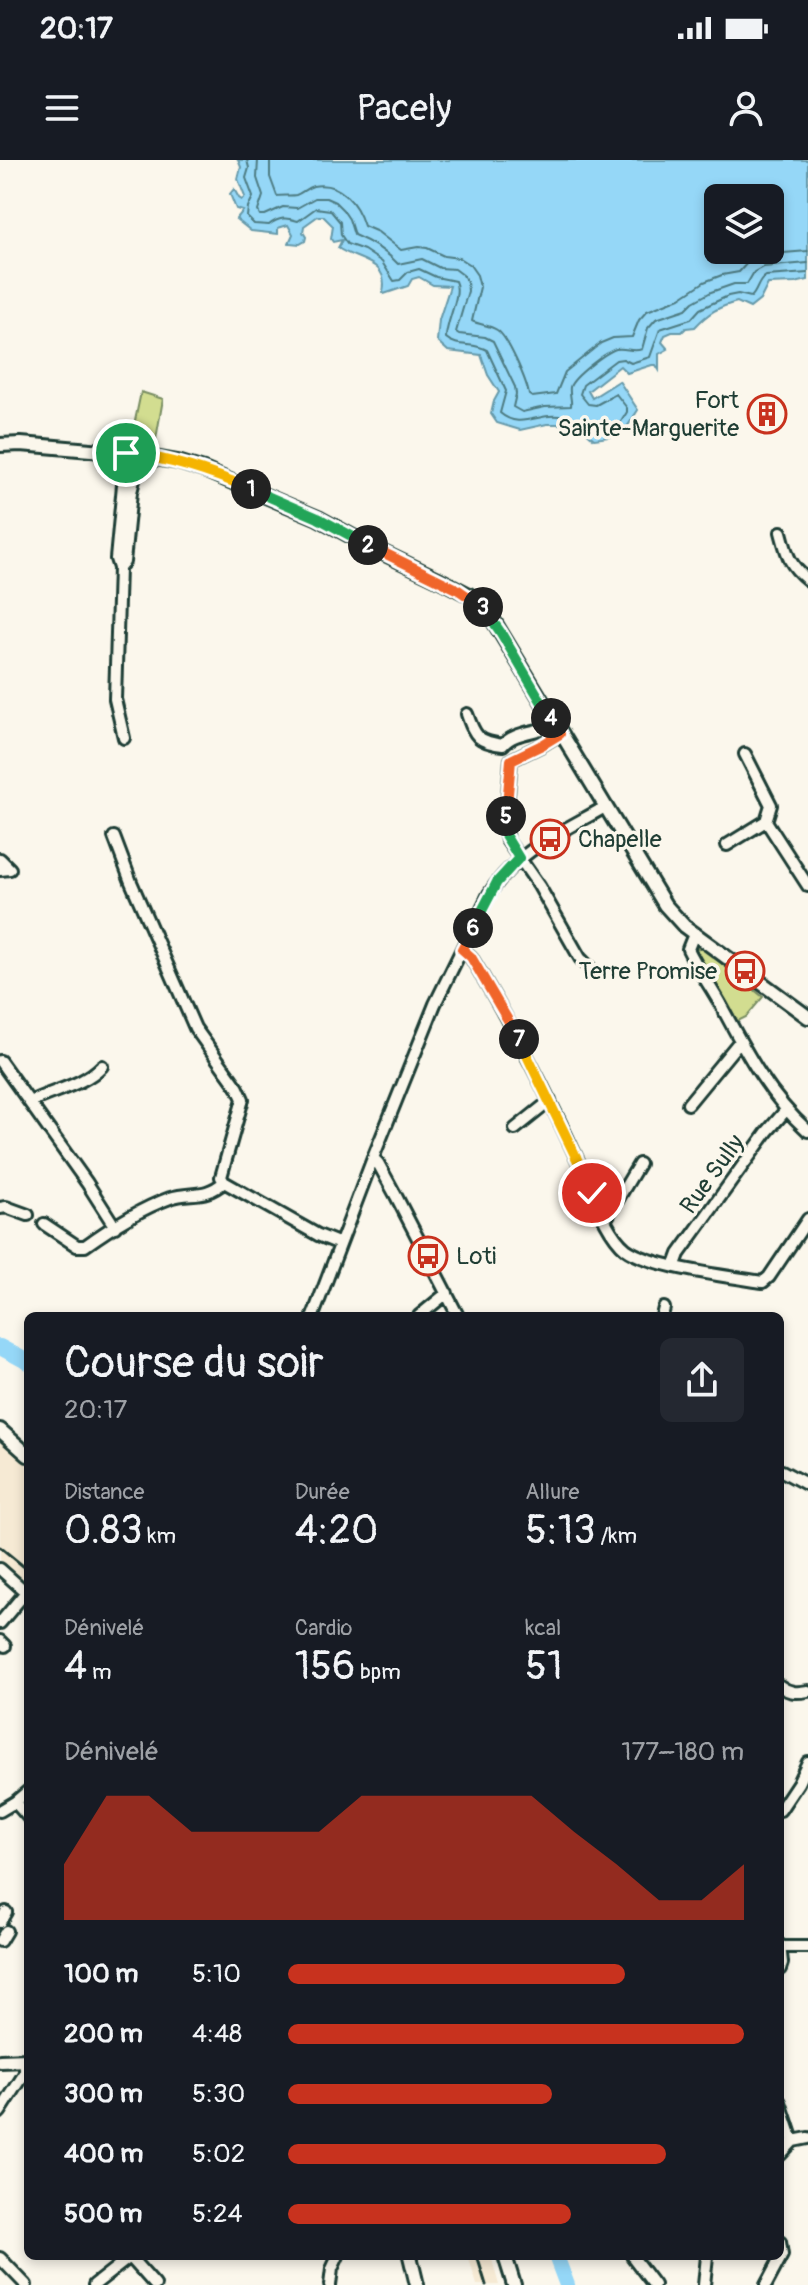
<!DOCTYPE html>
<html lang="fr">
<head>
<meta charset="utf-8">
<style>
	body { margin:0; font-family:Pangolin,sans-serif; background:#242831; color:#f1f3f6; height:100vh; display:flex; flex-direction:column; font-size:30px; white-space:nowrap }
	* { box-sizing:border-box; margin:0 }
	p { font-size:26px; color:#9ea1a6 }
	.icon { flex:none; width:44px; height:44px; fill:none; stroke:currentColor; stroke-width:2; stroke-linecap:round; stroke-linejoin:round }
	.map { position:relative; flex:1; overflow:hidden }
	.panel { position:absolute; left:24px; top:1152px; width:760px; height:948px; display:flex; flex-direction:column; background:#171b24; border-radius:12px; box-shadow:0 4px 12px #0003 }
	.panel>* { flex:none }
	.buttons { position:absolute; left:704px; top:24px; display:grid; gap:16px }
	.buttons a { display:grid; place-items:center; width:80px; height:80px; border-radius:12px; background:#171b24; box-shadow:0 4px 12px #0003; font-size:40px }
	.pin { position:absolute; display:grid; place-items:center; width:68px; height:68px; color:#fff; margin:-34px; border:4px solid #fff; border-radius:50%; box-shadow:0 2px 8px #0007 }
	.km { position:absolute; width:40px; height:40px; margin:-20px; border-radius:50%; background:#222; color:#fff; font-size:22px; line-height:40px; text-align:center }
	.round { display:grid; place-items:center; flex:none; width:84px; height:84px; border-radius:12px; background:#242831 }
	.headline { display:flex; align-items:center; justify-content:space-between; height:136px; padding:0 40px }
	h1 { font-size:44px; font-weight:600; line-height:60px }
	.metrics { display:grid; grid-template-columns:repeat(3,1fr); gap:12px; height:136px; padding:8px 40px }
	.metrics div { display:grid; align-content:center }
	.metrics b { font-size:40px; font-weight:600 }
	.metrics small { font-size:22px; font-weight:400 }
	.metrics p { font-size:22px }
	.chart { height:224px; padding:16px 40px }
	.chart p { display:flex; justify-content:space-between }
	.chart svg { width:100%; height:144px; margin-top:8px; fill:#c8321e; opacity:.7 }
	ul { padding:0 40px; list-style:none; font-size:26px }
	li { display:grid; grid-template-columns:128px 96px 1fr; align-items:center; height:60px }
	li i { height:20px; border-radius:10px; background:#c8321e }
	.status { display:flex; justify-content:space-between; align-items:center; height:56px; padding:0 40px; background:#171b24; direction:ltr }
	.status svg { height:22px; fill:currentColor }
	header { display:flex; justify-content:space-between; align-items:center; height:104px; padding:0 40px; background:#171b24; font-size:36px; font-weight:600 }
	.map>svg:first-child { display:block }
</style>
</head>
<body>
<div class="status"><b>20:17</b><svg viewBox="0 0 49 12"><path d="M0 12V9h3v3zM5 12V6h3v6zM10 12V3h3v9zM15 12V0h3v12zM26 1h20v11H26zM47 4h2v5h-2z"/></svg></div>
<header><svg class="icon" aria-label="menu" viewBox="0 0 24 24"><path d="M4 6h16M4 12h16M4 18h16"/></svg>Pacely<svg class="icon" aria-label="person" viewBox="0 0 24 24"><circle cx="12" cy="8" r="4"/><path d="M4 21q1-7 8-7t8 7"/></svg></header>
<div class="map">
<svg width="808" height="2125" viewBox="0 0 808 2125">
	<rect width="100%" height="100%" fill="#fbf7ec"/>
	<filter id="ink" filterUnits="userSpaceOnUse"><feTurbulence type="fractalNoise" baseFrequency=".0125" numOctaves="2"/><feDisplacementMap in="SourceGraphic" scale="16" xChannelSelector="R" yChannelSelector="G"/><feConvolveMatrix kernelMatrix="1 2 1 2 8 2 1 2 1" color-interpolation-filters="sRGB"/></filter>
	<g filter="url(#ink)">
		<path fill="#f6ead4" d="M0,1278l28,24v122l-28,-24z
			M468,2096h23l8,29h-22z"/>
		<path fill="#d2dd90" stroke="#788d62" stroke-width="2" d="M141,232l22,7 -8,46 -24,-5z
			M697,788l8,2 58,47 -17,20 -12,6 -40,-70z"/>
		<path fill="#95d7f7" stroke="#6699a9" stroke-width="2" fill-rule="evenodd" d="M238,0h570v120l-13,3 -27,1 -8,16 -10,8 -13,-6c-19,5 -29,11 -42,25l-9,1 -4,4h-10l-7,3 -3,7 6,7 -9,5v16l-3,-5h-4l-25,8 -7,-7 -32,25 4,7 27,-17 19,29c-16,25 -14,26 -44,29l-11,-10 -20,-5h-16l-27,6 -23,-7 -6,-9 3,-13 5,-9 -11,-17 -7,-20 -33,-4 -11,-10 2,-21 11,-34 -17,-1 -14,-8 -7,2 -4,7 -24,8 -1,-2c7,-32 -27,-31 -45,-44l4,-8 -9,2 -2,-3 2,-13 -10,-10h-5l-14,10 -1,6 3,5 -1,4 -5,3 -11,-1 4,-9 -5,-9 -10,3v6l-27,-3 -15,-12 7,-8 -7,-2 -6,-15 4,-5 5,9 3,2 3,-3 -7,-18 3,-12zM718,38h52v52h-52z"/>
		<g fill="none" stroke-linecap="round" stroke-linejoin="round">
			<path stroke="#4e7b82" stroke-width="2" d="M247,0l2,8 -3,10 7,19 -5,10 -1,10 7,7 15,1c10,-8 18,-8 29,-4l18,-13 14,2 10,12 1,13 6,9 17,6 18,12 12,19 6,-1 8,-8 11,-3 17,8 19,4c7,14 -9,39 -9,57 11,10 28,4 41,12l19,41 -6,22c16,14 31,5 49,3 18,-1 34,3 48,15l15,-1 7,-5 8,-13v-4l-11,-14 -20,11 -8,-1 -8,-10 3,-9 33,-25 7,-1 8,4 19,-6 10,-28 31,-10 9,-10 28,-13 10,-2 13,3c7,-6 6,-16 15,-21l42,-3
				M258,0l-1,18 6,18 -5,15 2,4h5l18,-8 14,1 18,-10h11l9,4 8,8 6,9 5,16c17,7 31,15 44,29l24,-5 18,9 15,1 8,6 4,7 1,9 -12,41 3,2 26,3 8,4 22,46 1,7 -3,13 9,5 23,-5 26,-1c1,-6 -2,-12 -1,-19 3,-10 36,-35 46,-38 10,-2 16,4 26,0l6,-21 8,-9 30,-10 7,-7 18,-10 23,-8h13l7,-12 9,-5 45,-4
				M270,0v17l7,19c5,-1 14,0 19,-1 6,-2 10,-7 17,-9 27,-5 44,17 51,40l14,6 23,18 17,-3 9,1 17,8 15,2 11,7 7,10 3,12 -8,34c8,4 17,4 25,9 11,7 30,52 32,65l3,2 24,-3 9,-22 36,-29 12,-5 19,-1 7,-17 8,-9 33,-13 24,-16 18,-7 17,-3 9,-10 11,-7 49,-4"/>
			<path stroke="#95d7f7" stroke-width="16" d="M0,1187l28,15
				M556,2096l11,29"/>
			<g stroke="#1f3d34" stroke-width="16">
				<path id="minor" d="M781,372c6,23 8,33 27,48
					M119,408l5,-6 7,-70 6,-24 6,-13
					M467,554c8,23 11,28 36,31
					M124,578l-9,-39 4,-131 -3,-9 10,-106
					M503,585c11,-14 36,-12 51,-21
					M745,594l26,51 -5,16 42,65
					M511,600l-6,69 2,11 32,46 41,72 10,10
					M511,600l31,-15 18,-11
					M114,677l17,45 64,146 43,60 5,11 -22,78 3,5
					M727,685l39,-24
					M0,699l10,10 -10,1
					M694,774l-6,15c10,21 24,39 35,60 24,45 46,87 85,122
					M462,789l9,8c28,47 55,95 79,145 12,24 23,48 34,72 10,22 23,60 42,75 24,18 105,28 137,33l6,-5 39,-58
					M0,901l87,122 28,44
					M30,942c24,-12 54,-17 72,-36
					M688,944l51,-62
					M515,969l35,-28
					M373,998l5,5 18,33 62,120
					M224,1022l94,53 22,9
					M0,1048l6,-1 22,8
					M606,1059l33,-55
					M44,1064l33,22h8c25,-18 55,-37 85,-48 21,-7 35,1 54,-16
					M675,1105l4,-11 88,-122 19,-22
					M313,1156l60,-158 62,-154 54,-110c27,-43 73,-62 116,-87
					M419,1156l28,-23
					M662,1156l2,-8
					M782,1311l24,13
					M0,1409l28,25
					M0,1463l26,-31
					M0,1481l5,5
					M780,1526c9,7 17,7 28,5
					M15,1642l13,15
					M780,1650l18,-27 10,-21
					M0,1651l15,-9 13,-11
					M0,1762l6,-10
					M0,1781l6,-10
					M780,1785l2,18 -2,6
					M781,1787h27
					M780,1942l13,39
					M0,1952l25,-39v-13
					M793,1981l15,-3
					M780,1995l13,-14
					M632,2096l22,29
					M130,2097l25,28
					M0,2098l26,27
					M94,2125l37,-29
					M330,2125l2,-16 6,-13
					M704,2125l3,-29
					M766,2125l16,-30 -2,-13"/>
			</g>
			<g stroke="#1f3d34" stroke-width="18">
				<path id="major" d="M0,285l21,-1 105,9 52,9 26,8 114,48 59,32 63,30 29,15 21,20 175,290 19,21 124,91
					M0,1270l28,25
					M0,1901l28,-1
					M410,2096l7,29
					M505,2096l9,29"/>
			</g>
			<use href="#minor" stroke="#fbf7ec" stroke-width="10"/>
			<use href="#major" stroke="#fbf7ec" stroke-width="12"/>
			<path stroke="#1f3d34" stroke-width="3" d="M0,1387l28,23
				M477,2096l9,29"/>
		</g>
	</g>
	<g fill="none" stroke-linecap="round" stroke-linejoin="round" filter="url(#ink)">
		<g stroke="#fff" stroke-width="16">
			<path id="split-1" d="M126,293c45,6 82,18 125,36"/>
		</g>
		<g stroke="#fff" stroke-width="16">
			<path id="split-2" d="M251,329l67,29 50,27"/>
		</g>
		<g stroke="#fff" stroke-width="16">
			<path id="split-3" d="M368,385l89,44 26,18"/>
		</g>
		<g stroke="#fff" stroke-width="16">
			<path id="split-4" d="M483,447l18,26 50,85"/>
		</g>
		<g stroke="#fff" stroke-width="16">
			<path id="split-5" d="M506,656l5,-56 31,-15 18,-11 -9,-16"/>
		</g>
		<g stroke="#fff" stroke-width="16">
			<path id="split-6" d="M473,768l24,-46 22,-24 -14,-23 1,-19"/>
		</g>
		<g stroke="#fff" stroke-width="16">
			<path id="split-7" d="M473,768l-11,21 9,8 48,82"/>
		</g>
		<g stroke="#fff" stroke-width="16">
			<path id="split-8" d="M519,879l57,118"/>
		</g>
		<g stroke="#fff" stroke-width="16">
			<path id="split-9" d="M576,997l16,36"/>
		</g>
		<use href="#split-1" stroke="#f5b400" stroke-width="10"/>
		<use href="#split-2" stroke="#22a559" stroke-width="10"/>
		<use href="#split-3" stroke="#f0652b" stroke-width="10"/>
		<use href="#split-4" stroke="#22a559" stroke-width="10"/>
		<use href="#split-5" stroke="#f0652b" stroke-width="10"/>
		<use href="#split-6" stroke="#22a559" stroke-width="10"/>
		<use href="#split-7" stroke="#f0652b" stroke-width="10"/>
		<use href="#split-8" stroke="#f5b400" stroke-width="10"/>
		<use href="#split-9" stroke="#f5b400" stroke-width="10"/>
	</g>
	<defs>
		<g id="building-ring" transform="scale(2)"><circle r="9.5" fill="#fbf7ec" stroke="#c8321e" stroke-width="1.5"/><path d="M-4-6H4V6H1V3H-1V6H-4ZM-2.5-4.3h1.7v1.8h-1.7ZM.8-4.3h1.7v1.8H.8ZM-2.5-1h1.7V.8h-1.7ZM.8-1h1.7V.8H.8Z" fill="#c8321e"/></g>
		<g id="bus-ring" transform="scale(2)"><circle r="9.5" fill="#fbf7ec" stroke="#c8321e" stroke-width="1.5"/><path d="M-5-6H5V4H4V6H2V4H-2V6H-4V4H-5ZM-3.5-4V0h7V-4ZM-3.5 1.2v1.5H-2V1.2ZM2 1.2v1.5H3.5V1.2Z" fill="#c8321e"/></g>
	</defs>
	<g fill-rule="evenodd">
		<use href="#building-ring" x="767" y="254"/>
		<use href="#bus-ring" x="550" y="679"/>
		<use href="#bus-ring" x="745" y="811"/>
		<use href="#bus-ring" x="428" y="1096"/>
	</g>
	<g text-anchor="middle" stroke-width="7" stroke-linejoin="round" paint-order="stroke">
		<g font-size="24" fill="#1f3d34" stroke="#fbf7ec" text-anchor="end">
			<text x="739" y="248">Fort<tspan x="739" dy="28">Sainte-Marguerite</tspan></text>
			<text x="578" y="687" text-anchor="start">Chapelle</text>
			<text x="717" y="819">Terre Promise</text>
			<text x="456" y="1104" text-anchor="start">Loti</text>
		</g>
		<g font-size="24" fill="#1f3d34" stroke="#fbf7ec">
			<text transform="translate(712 1014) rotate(-54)" y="8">Rue Sully</text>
		</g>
	</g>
</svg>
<div class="buttons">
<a><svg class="icon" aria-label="layers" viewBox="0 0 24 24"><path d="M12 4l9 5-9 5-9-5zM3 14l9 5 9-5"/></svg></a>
</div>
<div class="pin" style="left:126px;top:293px;background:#1e9e55"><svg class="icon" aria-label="arrive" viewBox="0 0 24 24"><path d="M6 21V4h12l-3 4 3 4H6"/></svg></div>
<div class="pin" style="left:592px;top:1033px;background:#d93025"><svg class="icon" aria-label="check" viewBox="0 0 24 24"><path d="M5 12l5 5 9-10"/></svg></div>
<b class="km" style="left:251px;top:329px">1</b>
<b class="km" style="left:368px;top:385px">2</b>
<b class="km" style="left:483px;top:447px">3</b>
<b class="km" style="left:551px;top:558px">4</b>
<b class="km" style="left:506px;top:656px">5</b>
<b class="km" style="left:473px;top:768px">6</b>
<b class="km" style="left:519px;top:879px">7</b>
<section class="panel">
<div class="headline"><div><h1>Course du soir</h1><p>20:17</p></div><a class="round"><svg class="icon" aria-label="share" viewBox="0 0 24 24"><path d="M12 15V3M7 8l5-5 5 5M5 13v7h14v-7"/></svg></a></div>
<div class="metrics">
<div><p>Distance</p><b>0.83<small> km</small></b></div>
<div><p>Durée</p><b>4:20</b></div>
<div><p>Allure</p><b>5:13<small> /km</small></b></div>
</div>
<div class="metrics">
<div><p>Dénivelé</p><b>4<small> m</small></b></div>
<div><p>Cardio</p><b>156<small> bpm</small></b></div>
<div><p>kcal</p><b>51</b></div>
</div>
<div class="chart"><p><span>Dénivelé</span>177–180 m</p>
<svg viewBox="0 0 160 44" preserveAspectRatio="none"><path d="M0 44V27L10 6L20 6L30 17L40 17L50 17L60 17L70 6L80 6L90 6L100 6L110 6L120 17L130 27L140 38L150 38L160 27V44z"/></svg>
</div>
<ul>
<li><b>100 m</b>5:10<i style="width:74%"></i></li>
<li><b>200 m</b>4:48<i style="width:100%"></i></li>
<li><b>300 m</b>5:30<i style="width:58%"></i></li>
<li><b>400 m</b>5:02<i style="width:83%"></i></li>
<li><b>500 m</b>5:24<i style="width:62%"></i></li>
</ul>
</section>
</div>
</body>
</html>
